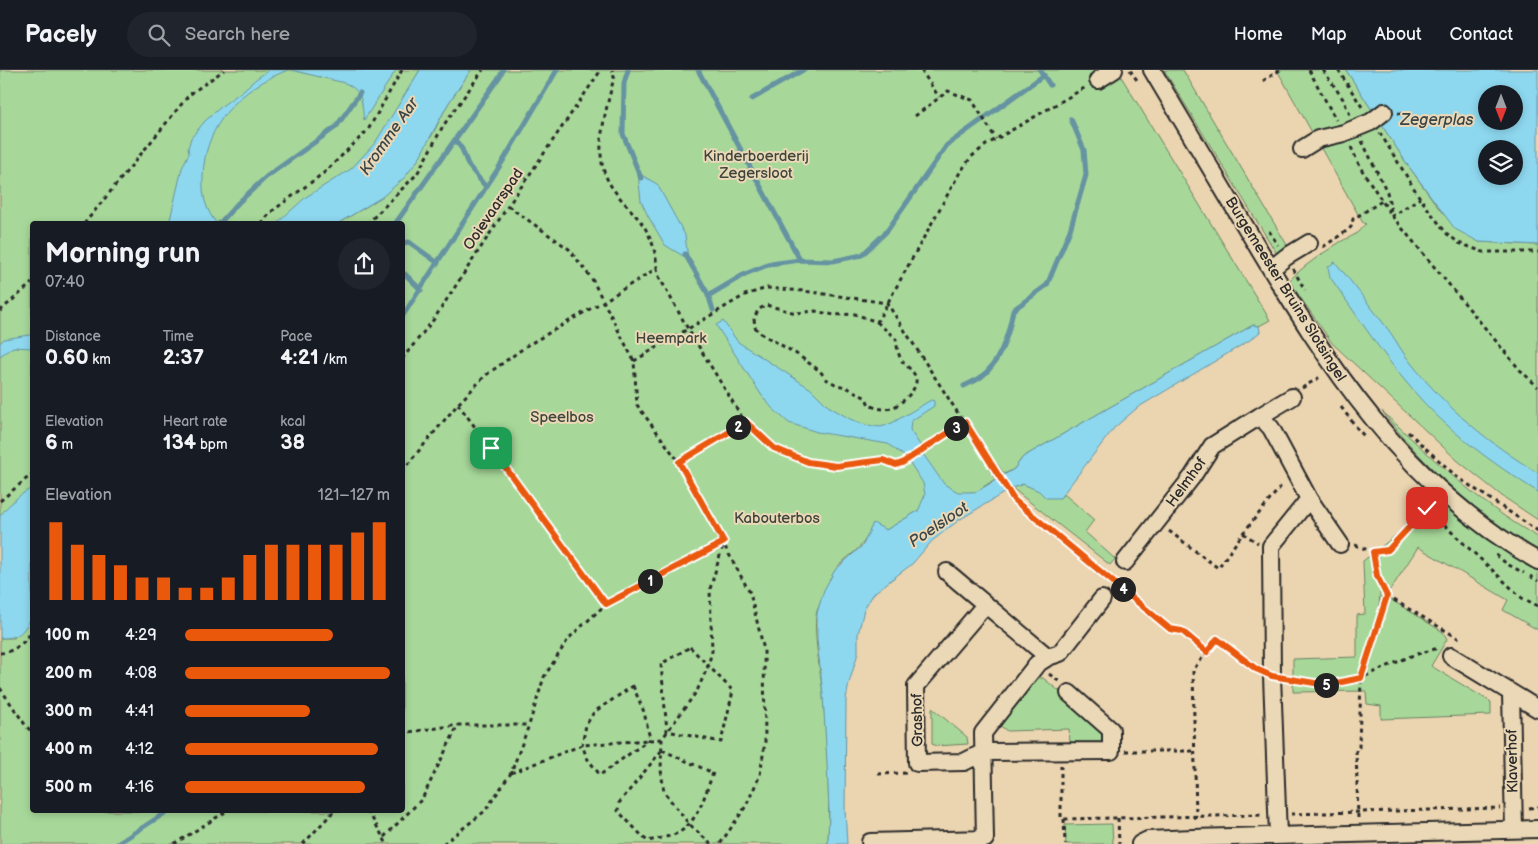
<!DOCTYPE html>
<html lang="en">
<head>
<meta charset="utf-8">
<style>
	body { margin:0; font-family:"Balsamiq Sans",sans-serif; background:#20242c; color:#f1f3f6; height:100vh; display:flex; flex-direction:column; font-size:19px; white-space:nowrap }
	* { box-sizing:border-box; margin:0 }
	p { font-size:16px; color:#9ea1a6 }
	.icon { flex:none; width:28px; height:28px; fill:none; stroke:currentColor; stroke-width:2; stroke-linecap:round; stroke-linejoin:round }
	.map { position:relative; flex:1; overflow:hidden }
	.sheet { position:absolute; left:30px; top:151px; width:375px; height:592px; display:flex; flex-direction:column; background:#171b24; border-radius:5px; box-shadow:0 2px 8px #0003 }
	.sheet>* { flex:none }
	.needle { width:32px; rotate:180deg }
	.buttons { position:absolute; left:1478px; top:15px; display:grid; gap:10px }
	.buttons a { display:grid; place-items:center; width:45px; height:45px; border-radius:50%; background:#171b24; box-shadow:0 2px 8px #0003; font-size:25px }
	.pin { position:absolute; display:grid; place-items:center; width:42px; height:42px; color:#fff; margin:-21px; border-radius:10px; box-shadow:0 2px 8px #0006 }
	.km { position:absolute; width:25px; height:25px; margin:-12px; border-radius:50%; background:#222; color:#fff; font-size:14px; line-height:25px; text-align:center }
	.round { display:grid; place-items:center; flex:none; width:52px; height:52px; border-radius:26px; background:#20242c }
	.head { display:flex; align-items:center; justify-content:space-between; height:85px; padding:0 15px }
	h1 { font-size:28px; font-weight:700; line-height:38px }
	.figures { display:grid; grid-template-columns:repeat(3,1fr); gap:8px; height:85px; padding:5px 15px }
	.figures div { display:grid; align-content:center }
	.figures b { font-size:21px; font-weight:700 }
	.figures small { font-size:14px; font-weight:400 }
	.figures p { font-size:14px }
	.chart { height:140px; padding:10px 15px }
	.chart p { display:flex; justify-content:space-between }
	.chart svg { width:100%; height:90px; margin-top:5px; stroke:#ea580c; stroke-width:6 }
	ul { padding:0 15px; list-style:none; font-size:16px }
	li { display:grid; grid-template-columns:80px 60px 1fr; align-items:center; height:38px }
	li i { height:12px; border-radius:6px; background:#ea580c }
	header { display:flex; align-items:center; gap:30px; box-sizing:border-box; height:70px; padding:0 25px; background:#171b24; border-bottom:1px solid #363941 }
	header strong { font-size:24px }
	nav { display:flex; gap:28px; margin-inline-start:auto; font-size:18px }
	.search { width:350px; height:45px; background:#20242c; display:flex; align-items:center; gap:12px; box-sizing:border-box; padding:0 18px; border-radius:28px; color:#9ea1a6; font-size:19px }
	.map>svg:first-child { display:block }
</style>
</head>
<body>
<header>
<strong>Pacely</strong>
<div class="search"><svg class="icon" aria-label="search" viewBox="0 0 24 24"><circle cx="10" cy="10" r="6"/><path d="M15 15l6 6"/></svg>Search here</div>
<nav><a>Home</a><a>Map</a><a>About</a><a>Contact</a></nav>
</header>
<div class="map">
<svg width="1538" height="774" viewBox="0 0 1538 774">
	<rect width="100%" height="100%" fill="#ebd4b0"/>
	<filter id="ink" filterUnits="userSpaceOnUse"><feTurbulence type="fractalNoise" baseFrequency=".02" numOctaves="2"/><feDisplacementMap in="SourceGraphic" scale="10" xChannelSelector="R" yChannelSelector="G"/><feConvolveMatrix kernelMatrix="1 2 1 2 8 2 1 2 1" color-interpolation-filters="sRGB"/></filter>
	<g filter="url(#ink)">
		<path fill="#a7d899" stroke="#698262" d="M0,0h420l-44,73 -15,15 -10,14 -58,52h-261v266l-32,29z
			M471,0h646l153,250 -11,6 -6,-1 -230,132 -9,12 -10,5 -7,-10 -8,5 6,10 -19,13 -18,1 -40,18 -32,19 -17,3c-10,20 -22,22 -33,36 -6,8 -15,33 -19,42 -5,18 4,64 6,84 4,50 7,99 5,149h-828v-206h14l18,-23v196h370v-587h-65l37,-22 57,-65 17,-33z
			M1164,0h19l104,175 -5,8 -5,1z
			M1277,0h69l61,94 33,46 39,32 59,3v275l-36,-24 -45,-36 -125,-117 -43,-62c15,-16 33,-27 51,-39 5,-3 14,-6 18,-10 3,-3 4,-6 8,-8l-3,-1z
			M1382,341c49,46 97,93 156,126v16c-59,-38 -114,-86 -156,-142z
			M1023,414l37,14 4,-4 30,26 -9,12 30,27 -5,6 -98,-77z
			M1441,430l73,55 24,15v60l-35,-20 5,-10 -90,-53 -27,42 -11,4 -1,15 3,-14 61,38 4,7 -16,27 60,36v13l-110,4v-13l-14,-2 -1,-13 -73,1v-33l64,-2v-42l8,-1 -2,-53z
			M1037,608h6l59,48v16h-32l-1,-13 -62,2 -9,-7z
			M932,638l35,29 1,7 -32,2 -4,-2z
			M1112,754l1,20h-47l-1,-19z"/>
		<path fill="#8ed8ef" stroke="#6693a1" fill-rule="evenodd" d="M269,0h19c-47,18 -84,54 -85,107 -1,18 2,32 14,47h-48l13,-56 7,-15 -1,-5 3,-10 14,-17 18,-16 18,-13 15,-13z
			M291,0h105l-32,50c-3,-19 0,-28 -19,-37z
			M420,0h51l-23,34 -30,56 -14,18 -22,19 -45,27h-61l30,-27 45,-28 24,-26z
			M1346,0h192v175l-59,-3 -24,-13 -48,-65zM1486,24h28v27h-28zM1486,79h28v27h-28z
			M638,103l19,11 28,51 3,24 -23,-14 -17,-29 -7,-15z
			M1335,192c19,23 37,46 55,70 7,10 13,22 21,31 35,45 79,81 127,110v19c-46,-29 -92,-62 -127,-104 -30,-35 -55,-74 -81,-111l-2,-10z
			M723,251l15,21 73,47 17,17 22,13 16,6 15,2 11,-4 39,-23 3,1v5l-23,15 -1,9 10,15 3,9 21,30 14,8h18l38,-23 9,-12 230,-132 6,1 1,6 -10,8 -113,68 -23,20 -54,70h-14l-7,-7 -16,-7 -11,4 -53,32 -27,21 -20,23 -38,29 -10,16 -3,13 -3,12v19l-9,30 -3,16 -1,111 2,34h-19l1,-33 -2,-48 -4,-68 -6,-55v-27l7,-23 11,-20 28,-25 10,-22 13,7 32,-19 7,-16 -2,-12 -13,-20 -6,-7 -16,-12 -71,-12 -28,-9 -17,-15 -10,-12 -46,-71z
			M29,265h3v13l-19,-1 -13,9v-13l4,-4z
			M32,418v129c-10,16 -12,21 -32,21v-122c9,-12 19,-21 32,-28z"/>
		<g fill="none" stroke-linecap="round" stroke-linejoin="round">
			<path stroke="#6693a1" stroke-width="5" d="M628,0l-4,13 -1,51 18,44
				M698,0l102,190
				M1040,0l10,15
				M752,29l51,-29
				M455,70l7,9 6,16 18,22
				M219,154l19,-21 28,-26 70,-50 24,-34
				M395,154l105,-148 3,-6
				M402,173l7,-1 29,21
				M685,184l23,40 5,16
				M402,204h3l16,16
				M708,226l37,-22 25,-10 30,-4 33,1 29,-6 25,-24 60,-86 97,-70
				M402,247l101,-156 54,-91
				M964,316c5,-3 12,-5 17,-9 20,-15 28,-44 32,-67l34,-25 23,-55 16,-55 -2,-25 -13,-31
				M117,774l51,-33"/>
			<g stroke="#2b2b2b" stroke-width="20">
				<path id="minor" d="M1152,0c33,55 66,111 99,166 77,129 152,249 287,325
					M1098,10l16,-10
					M1302,79l16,-10 26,-6 27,-11 13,-10
					M1271,199l15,-12 23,-14
					M1260,346l32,-19
					M1125,492l67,-85 20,-31 48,-30 11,12 38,71 31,45
					M947,502l101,85
					M985,535l-69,81 1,77 47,-1 20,-10 127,-1v-21l-42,-37
					M1451,586l87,53
					M1511,623l3,137
					M1278,766l-6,-160 -1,-130 38,-47
					M870,772l115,-3 -2,-106 54,-69 11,-7 12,-4 42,-54
					M1140,774l8,-4 45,-2 345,-9"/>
			</g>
			<path stroke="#2b2b2b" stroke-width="3" stroke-dasharray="4 4" stroke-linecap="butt" d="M921,0l18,27
				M1130,0l9,13
				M1309,0l27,50
				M1323,0l20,29 7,16
				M1338,0l26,40
				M1263,11l17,-11
				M1398,43l6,1 5,9
				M915,46l33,-25 24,9 24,39
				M1380,63l40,65 26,35 13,10 24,9h55
				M1362,71l25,51 5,24 28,-18
				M1351,77l9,20 32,49 128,154 18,17
				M508,136l61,43 23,30 42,82 3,44 42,57 71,131 14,57 1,92 -5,33 -14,31 -26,38
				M84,154l105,-129 35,-25
				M261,154l10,-12 54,-40 43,-42 34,-60
				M367,154l50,-50 26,-48 40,-56
				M1269,161l9,14
				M1323,177l25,-17 3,-3 2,-8 29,-18
				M657,198l1,7 30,54 57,93 29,26 34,14 28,4 47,-6 13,5 6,-2 63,-40
				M1293,199l12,21
				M0,241l32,-28
				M877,252l19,17c1,7 2,16 6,22 4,5 11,9 13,15 5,10 -8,22 -16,28 -10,7 -20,6 -30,1l-3,-7 -20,-11 -9,-2 -11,-6 -6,-8 -25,-18 -35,-20 -5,-6 -1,-8 4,-9 8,-5 30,8 19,-2 19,4 21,-1 22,8 82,-148 12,-17 15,-12 100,-58
				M402,289l32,-40 74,-113 93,-136
				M634,291l111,-66 22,-7 37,3 83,12 127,197 156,129 12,2 25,21 10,-13 40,31
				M1302,318l18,-11
				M458,334l148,200
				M1341,337l16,21 8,9
				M1408,362l49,45 81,54
				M679,392l66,-40
				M402,401l56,-67 28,-29 42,-30 76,-44 53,-33c-1,-14 -4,-27 -12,-40 -13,-21 -35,-34 -42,-60 -7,-28 5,-64 11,-91l-2,-7
				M0,431l32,-27
				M1427,439l95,89 16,8
				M1169,461l49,37 25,-35 39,-48
				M1243,463l15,10
				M1355,475l18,7
				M1496,485l11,9 17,9
				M1530,506l8,5
				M1387,526l71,42 -3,4
				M690,577l43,44 -12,51 -54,-11 -6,-67z
				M0,583c13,0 27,-12 32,-23
				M1049,604l11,8
				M1287,608l40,7 34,-7 50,-22 27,-8
				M633,616l11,26 6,27 -50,36 -13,-17 -5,-13 4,-20 8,-13z
				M0,618l26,38 6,6
				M402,663l56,-8h71
				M662,680l51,23c-8,21 -14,48 -35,60 -9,4 -21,6 -31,8l-29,-30 1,-8z
				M1125,681h69
				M1061,695v52l3,2 199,-4
				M511,703l71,-28 80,-6
				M878,704l29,-1
				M1529,738l9,-1
				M368,741l19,33
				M1291,744l209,-6
				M1118,748l1,26
				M1358,748l-2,-69 3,-2 2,-69 26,-82 -10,-20 -4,-24 15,-3 44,-46
				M1064,749l1,25
				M1196,749l-3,-149 14,-18
				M384,767l38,-38 36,-74
				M174,774l53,-33
				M303,774l31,-33
				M443,774l42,-33 26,-38 18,-48 15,-48 25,-39 37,-34 118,-62
				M711,774l-22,-20 -25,-32 -3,-22 1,-31 35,-48 11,-25 4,-15 -2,-62 14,-47"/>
			<use href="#minor" stroke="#ebd8b6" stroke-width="16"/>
		</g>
	</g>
	<g fill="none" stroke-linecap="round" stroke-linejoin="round" filter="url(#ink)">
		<g stroke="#fff" stroke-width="10">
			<path id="route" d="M491,378l115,156 118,-62 -45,-80 67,-40 28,26 34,14 28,4 47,-6 13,5 6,-2 63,-41 49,78 156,129 12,2 25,21 10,-13 39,30 16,7 55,9 34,-7 26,-82 -10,-20 -4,-24 15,-2 39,-42"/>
		</g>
		<use href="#route" stroke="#ea580c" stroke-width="6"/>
	</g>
	<g text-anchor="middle" stroke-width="4" stroke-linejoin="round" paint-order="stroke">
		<g font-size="15" fill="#3e453c" stroke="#ebd8b6">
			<text x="756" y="91">Kinderboerderij<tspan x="756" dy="17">Zegersloot</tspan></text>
			<text x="671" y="273">Heempark</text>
			<text x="562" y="352">Speelbos</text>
			<text x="777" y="453">Kabouterbos</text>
		</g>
		<g font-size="15" fill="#2b2b2b" stroke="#ebd8b6">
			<text transform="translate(493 139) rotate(-56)" y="5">Ooievaarspad</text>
			<text transform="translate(1286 219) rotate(58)" y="5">Burgemeester Bruins Slotsingel</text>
			<text transform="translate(1186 412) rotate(-54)" y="5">Helmhof</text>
			<text transform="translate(917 650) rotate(-91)" y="5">Grashof</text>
			<text transform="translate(1512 691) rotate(-91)" y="5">Klaverhof</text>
		</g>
		<g font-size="16" font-style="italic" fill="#3a4548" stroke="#ebd8b6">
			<text x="1437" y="55">Zegerplas</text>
			<text transform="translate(388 66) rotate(-55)" y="6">Kromme Aar</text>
			<text transform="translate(938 454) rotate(-34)" y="6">Poelsloot</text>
		</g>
	</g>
</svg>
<div class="buttons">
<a><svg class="needle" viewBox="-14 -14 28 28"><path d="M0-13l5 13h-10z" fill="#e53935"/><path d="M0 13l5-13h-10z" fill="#9ea1a6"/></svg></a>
<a><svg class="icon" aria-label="layers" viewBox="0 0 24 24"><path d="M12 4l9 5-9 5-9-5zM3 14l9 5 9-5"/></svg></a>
</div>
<div class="pin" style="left:491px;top:378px;background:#1e9e55"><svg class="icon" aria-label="arrive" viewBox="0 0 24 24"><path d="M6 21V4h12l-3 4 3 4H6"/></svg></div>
<div class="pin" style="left:1427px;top:438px;background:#d93025"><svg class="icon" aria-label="check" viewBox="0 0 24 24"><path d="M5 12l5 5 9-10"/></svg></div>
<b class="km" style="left:650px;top:511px">1</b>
<b class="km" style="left:738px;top:357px">2</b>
<b class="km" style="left:956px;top:358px">3</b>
<b class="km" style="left:1123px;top:519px">4</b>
<b class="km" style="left:1326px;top:615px">5</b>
<section class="sheet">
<div class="head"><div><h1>Morning run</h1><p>07:40</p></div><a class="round"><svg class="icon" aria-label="share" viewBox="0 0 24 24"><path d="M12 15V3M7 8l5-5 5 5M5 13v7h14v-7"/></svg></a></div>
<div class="figures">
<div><p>Distance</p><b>0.60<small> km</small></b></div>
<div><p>Time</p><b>2:37</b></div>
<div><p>Pace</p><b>4:21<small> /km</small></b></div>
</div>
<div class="figures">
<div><p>Elevation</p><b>6<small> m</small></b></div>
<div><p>Heart rate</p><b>134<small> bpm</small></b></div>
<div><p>kcal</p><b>38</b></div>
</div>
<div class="chart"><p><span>Elevation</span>121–127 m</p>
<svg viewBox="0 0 160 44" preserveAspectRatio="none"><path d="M5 44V6M15 44V17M25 44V22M35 44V27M45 44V33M55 44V33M65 44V38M75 44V38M85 44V33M95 44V22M105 44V17M115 44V17M125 44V17M135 44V17M145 44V11M155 44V6"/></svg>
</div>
<ul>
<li><b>100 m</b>4:29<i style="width:72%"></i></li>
<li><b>200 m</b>4:08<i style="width:100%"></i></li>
<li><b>300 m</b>4:41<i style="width:61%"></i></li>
<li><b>400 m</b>4:12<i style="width:94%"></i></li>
<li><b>500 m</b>4:16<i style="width:88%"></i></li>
</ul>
</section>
</div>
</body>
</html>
